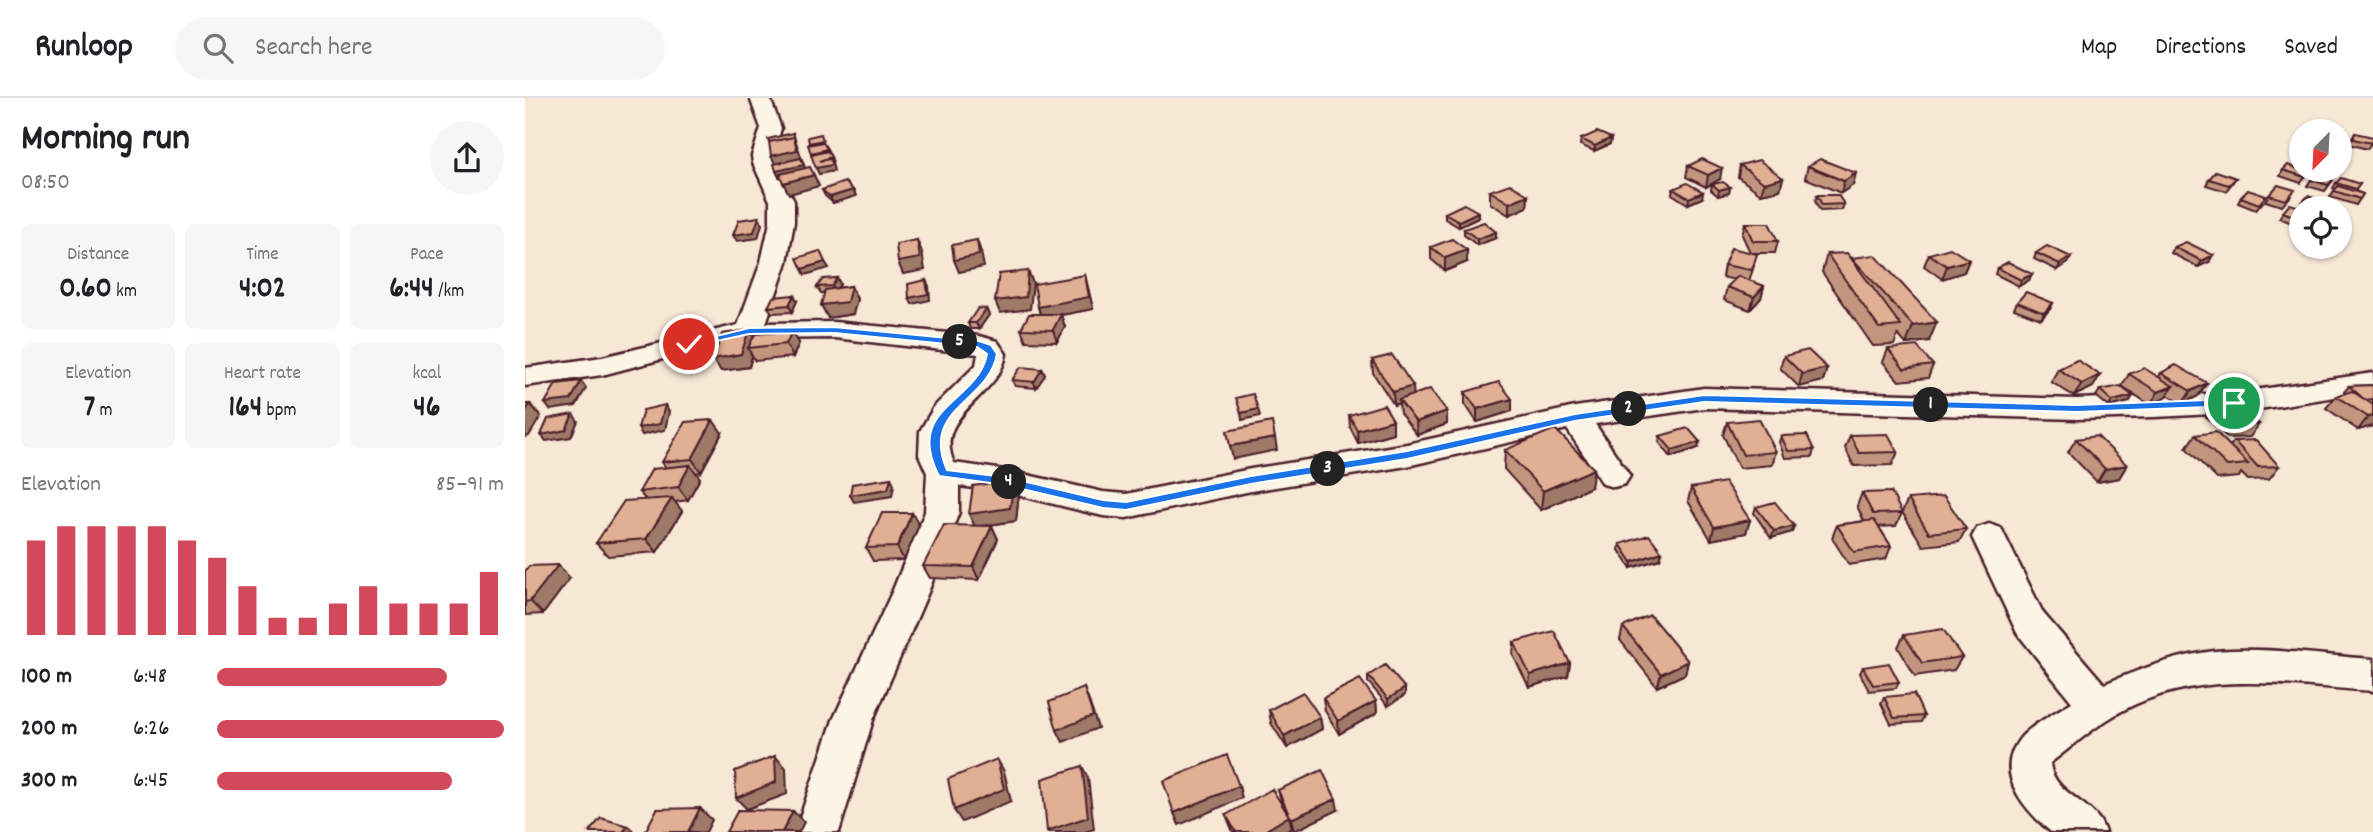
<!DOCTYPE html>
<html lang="en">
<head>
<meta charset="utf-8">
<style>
	body { margin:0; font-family:Dekko,sans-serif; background:#f6f6f6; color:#202124; height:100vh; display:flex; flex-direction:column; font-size:26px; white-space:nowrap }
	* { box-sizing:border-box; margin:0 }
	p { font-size:23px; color:#757577 }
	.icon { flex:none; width:38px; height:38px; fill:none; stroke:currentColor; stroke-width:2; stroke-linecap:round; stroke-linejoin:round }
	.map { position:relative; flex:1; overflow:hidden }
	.panel { display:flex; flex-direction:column; background:#fff; width:525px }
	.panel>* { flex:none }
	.needle { width:46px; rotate:204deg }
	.controls { position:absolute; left:1764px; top:21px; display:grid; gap:14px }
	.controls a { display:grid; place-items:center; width:63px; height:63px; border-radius:50%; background:#fff; box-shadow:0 2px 5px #0004; font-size:35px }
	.pin { position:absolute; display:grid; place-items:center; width:60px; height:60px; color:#fff; margin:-30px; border:4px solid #fff; border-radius:50%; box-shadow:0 2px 7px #0007 }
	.km { position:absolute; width:35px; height:35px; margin:-18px; border-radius:50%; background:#222; color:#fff; font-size:19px; line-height:35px; text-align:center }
	.round { display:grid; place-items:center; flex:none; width:74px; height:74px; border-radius:37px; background:#f6f6f6 }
	.overview { display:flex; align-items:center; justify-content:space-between; height:119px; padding:0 21px }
	h1 { font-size:38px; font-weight:800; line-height:52px }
	.figures { display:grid; grid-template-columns:repeat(3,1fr); gap:10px; height:119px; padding:7px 21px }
	.figures div { display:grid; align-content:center; border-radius:10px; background:#f6f6f6; text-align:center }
	.figures b { font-size:30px; font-weight:800 }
	.figures small { font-size:19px; font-weight:400 }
	.figures p { font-size:19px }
	.chart { height:196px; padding:14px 21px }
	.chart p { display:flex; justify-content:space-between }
	.chart svg { width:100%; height:126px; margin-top:7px; stroke:#d1495b; stroke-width:6 }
	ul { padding:0 21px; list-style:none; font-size:23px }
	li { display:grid; grid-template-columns:112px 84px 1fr; align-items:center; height:52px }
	li i { height:18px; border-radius:9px; background:#d1495b }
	header { display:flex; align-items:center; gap:42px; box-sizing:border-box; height:98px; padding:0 35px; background:#fff; border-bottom:2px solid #e0e0e0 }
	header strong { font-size:33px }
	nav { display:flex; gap:38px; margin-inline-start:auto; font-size:24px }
	.search { width:490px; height:63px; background:#f6f6f6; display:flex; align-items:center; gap:18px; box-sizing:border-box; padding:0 24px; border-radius:38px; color:#757577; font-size:26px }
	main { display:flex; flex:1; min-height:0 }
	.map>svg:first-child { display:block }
</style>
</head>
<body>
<header>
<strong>Runloop</strong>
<div class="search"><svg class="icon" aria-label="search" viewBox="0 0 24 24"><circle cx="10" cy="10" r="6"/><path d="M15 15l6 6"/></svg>Search here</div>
<nav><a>Map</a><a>Directions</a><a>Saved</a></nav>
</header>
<main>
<section class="panel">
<div class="overview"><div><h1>Morning run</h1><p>08:50</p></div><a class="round"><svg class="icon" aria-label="share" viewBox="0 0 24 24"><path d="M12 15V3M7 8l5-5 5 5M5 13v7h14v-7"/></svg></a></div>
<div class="figures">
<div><p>Distance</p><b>0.60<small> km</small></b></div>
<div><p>Time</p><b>4:02</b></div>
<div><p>Pace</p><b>6:44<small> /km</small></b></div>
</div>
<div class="figures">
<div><p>Elevation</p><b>7<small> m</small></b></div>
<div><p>Heart rate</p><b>164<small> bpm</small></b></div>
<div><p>kcal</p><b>46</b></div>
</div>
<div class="chart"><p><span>Elevation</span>85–91 m</p>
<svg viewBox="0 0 160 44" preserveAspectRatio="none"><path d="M5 44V11M15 44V6M25 44V6M35 44V6M45 44V6M55 44V11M65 44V17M75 44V27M85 44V38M95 44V38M105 44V33M115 44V27M125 44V33M135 44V33M145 44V33M155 44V22"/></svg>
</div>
<ul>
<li><b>100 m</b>6:48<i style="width:80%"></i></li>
<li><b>200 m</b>6:26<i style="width:100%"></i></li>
<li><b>300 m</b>6:45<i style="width:82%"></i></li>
</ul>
</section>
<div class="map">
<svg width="1848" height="734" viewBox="0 0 1848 734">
	<rect width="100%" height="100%" fill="#f7e7d5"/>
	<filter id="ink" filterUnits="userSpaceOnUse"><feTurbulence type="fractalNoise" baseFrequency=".0143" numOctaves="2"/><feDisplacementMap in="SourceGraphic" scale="14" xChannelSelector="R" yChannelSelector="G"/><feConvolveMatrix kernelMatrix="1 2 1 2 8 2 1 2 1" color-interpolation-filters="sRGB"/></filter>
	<g filter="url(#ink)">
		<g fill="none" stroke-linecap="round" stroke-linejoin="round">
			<g stroke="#4a1f2b" stroke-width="5">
				<path id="minor" d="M225,0h20l11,30 -7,28 1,7 19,38v21l-7,40 -21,61 68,-1 145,14 18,5 9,13c-6,43 -74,60 -52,109l51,7 98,22 23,2 125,-25 156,-25 168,-37 129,-19 373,11 157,-6 139,-20v18l-139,22 -80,4 -77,2 -373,-11 -109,16 35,52 -5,8 -11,3 -11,-3 -36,-55 -160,37 -156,25 -125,27 -23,-2 -98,-24 -46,-6v26l-30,78 -56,130 -34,112h-44l38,-112 60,-130 32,-78 2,-39 -8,-18 1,-24 14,-24 42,-42 2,-11 -144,-16 -85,1 -37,7 -110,29 -77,11v-18l77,-11 136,-32 23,-63 9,-40v-21l-17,-38 -1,-7 9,-28z
					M1464,426l12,4 42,85 61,71c32,-13 63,-25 97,-31 48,-9 122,3 172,6v32c-89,-6 -183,-24 -263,27 -21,13 -40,30 -60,45 2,27 32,35 47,54 4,4 6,10 8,15h-54c-27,-23 -57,-58 -32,-92 9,-13 39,-29 53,-38l-55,-69 -45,-96 5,-9z"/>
			</g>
			<use href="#minor" fill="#fcf5e5" fill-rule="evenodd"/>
		</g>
		<path fill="#c2967e" stroke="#4a1f2b" stroke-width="2" d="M1830,35l16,10 -4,6 -18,-5z
			M1086,40l-1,6 -16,7 -14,-6 1,-6z
			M1215,67l43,13 -3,12 -19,4 -23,-17z
			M1163,68l32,13 -14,8 -20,-10z
			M1283,68l45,19 -12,8 -36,-15z
			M1758,72l26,1 -8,12 -21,-7z
			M1790,76l18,6 -8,11 -18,-5z
			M1711,80l-10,13 -20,-6 3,-6z
			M1811,85l24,1 -5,7 8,3 -7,11 -26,-8 5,-8 -2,-1z
			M1187,86l18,3 -1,6 -11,3 -7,-6z
			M1148,91l29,9 -14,6 -16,-10z
			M297,92h31l3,6 -23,7 -8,-7z
			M965,93l38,4 -1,12 -18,8 -19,-12z
			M1292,97l27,9 -2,6 -22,1 -5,-10z
			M1744,97l22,1 -9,10 -17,-5z
			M1783,98l17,12h-24l-1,18 -21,-8 4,-6 15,-5z
			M1716,99l22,5 -7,8 -18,-7z
			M920,115l33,5 -19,9 -14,-8z
			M1220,125l33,18 -3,12h-21v13l-5,15 15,5 -3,12 -11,12 -26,-10 3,-13 8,-7 -13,-3 2,-12 26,-13 -8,-17z
			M939,131l32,9 -19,7 -13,-10z
			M906,149l36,15 -22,9 -14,-12z
			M1649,149l35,15 -11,5 -27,-14z
			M1787,149h15l-4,4z
			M1511,155l35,4 -3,6 -11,7 -23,-11z
			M1302,156l25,5v-1l77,83 -23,3 -8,-9 -4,10 -21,1 -51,-74z
			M1404,156l40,6 -5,12 -22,7 -18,-13z
			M1472,170l32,12 -10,6 -24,-12z
			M560,177l8,34 -32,6 4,12 -8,15 -31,-1 -5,-12 19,-15 -2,-7z
			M312,180l3,6 -2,4 13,-2 6,13 -4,15 -25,4 -3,-25h-4l-4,-6z
			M272,203l-5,11 -20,1 -4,-6z
			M1492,204l36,1 -3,6 -9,10 -27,-10z
			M461,211l3,6 -10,14h-9l-2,-6z
			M224,232l5,7 45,6 -6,14 -38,4 -3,-5 -3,11 -28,4 -8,-12z
			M1363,251l45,16 -5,13 -29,3 -16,-19z
			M1259,258l43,12 -4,13 -24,6 -19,-19z
			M847,262l42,35 33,16v13l-30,11 -17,-22 -1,-10 -5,2 -21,-32z
			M517,271l3,6 -9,13 -21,-2 -3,-6z
			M1533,271l42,6 -7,12 -19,9 -23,-14z
			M1636,275l46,10 -9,13 -16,8 -14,-9 -3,3 -15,7 -28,-19 7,-12 30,3z
			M1848,287v41l-15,4 -32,-22 10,-12 9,-3 -1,-1 5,-6z
			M1575,292l33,6 -4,6 -20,5 -13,-11z
			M940,294l47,7v12l-35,11 -12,-18z
			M1689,305l45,21 -9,13 -22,1 -23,-22z
			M824,317l44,5v13l-35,10 -8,-16z
			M1202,324l49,30 -4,13 -33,3 -16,-33z
			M197,335l-21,39 -5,1 4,5 -12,22 -13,2 7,9 -25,41 -49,4 -12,-13 50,-43 -7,-8 27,-24 -4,-6z
			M1325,337l48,17 -6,13 -38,1 -9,-18z
			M1670,337l35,11 4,-5 45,25 -10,13 -21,1 -7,-7 -2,4 -22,2 -31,-31z
			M1135,338l38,12 -27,9 -12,-15z
			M1256,338l33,14 -2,7 -27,1 -6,-16z
			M1551,341l51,26 -8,13 -22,4 -29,-30z
			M980,352l86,37 -50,23 -37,-41z
			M1166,390l59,32 -4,13 -35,7 -23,-39z
			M494,395l-3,28 -33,5h9l6,13 -19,41 -49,-2 -7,-12 51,-41z
			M1337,395l40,20 -6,13 -17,1 12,19 -5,13 -37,6 -17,-27 5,-13 27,-4 -7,-15z
			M1383,401l58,30 -7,13 -36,4 -21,-34z
			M1231,409l38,19 -2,6 -21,6 -17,-25z
			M387,415l7,12 -15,35 -31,1 -7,-13z
			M1095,446l42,8 -2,7 -29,9 -12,-18z
			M0,473l45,7 -27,36 -18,1z
			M1098,529l65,34 -3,13 -28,13 -37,-47z
			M1379,537l58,22 -8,13 -39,6 -17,-29z
			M989,544l56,21 -2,13 -39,11 -16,-32z
			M1338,569l36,15 -3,6 -27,3 -9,-18z
			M843,578l37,12v7l-17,11 -20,-24z
			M1359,599l40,19 -3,6 -30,2 -10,-21z
			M798,600l53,3 1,12 -38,21 -14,-23z
			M744,612l51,7 2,12 -35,19 -16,-25z
			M753,692l60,20 -44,21 -3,-6 1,3 -7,4h-52l-7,-17 57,-8z"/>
		<path fill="#9e7a67" stroke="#4a1f2b" stroke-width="2" d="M268,35l13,38 -27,6 -3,-6 1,-4 -6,-11z
			M1086,40l-1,6 -16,7 1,-5z
			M302,51l2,6 -16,4 -2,-6z
			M306,59l2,5 -1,1 2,8 -15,3 -3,-6 3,-7z
			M1197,70l-2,11 -14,8 2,-12z
			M1331,75l-3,12 -12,8 3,-12z
			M289,77l5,11 -30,8 -6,-11z
			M1258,80l-3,12 -19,4 3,-11z
			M1205,89l-1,6 -11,3 1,-6z
			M328,92l3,6 -23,7 -3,-6z
			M1178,94l-1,6 -14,6 1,-6z
			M1003,97l-1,12 -18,8v-12z
			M953,114v6l-19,9v-6z
			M234,119l3,7 -4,14 -21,3 -4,-6z
			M971,134v6l-19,7v-6z
			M392,142l5,12 3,18 -22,4 -5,-12z
			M452,142l4,12 3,15 -25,5 -5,-12z
			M942,152v12l-22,9v-13z
			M1688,157l-4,7 -11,5 4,-6z
			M1546,159l-3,6 -11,7 3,-6z
			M1444,162l-5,12 -22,7 5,-13z
			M300,164l4,6 -24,7 -3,-6z
			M503,173l5,12 -3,26 -30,4 -5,-12z
			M1507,176l-3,6 -10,6 2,-6z
			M560,177l8,34 -32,6 4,12 -8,15 -4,-12 -11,-11 -4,-12z
			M312,180l3,6 -5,8 -3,-6z
			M401,182l3,6 1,14 -18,4 -3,-6z
			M326,188l6,13 -4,15 -25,4 -7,-13z
			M1239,188l-3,12 -11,12 4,-13z
			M269,197l3,6 -5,11 -3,-7z
			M1528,205l-3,6 -9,10 3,-6z
			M461,211l3,6 -10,14 -3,-6z
			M1412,224l-8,19 -23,3 7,-18z
			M224,232l8,12 -9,6 4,8 -3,11 -28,4 -8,-12z
			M267,233l7,12 -6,14 -7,-13z
			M1302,270l-4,13 -24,6 3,-13z
			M517,271l3,6 -9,13 -2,-6z
			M1575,277l-7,12 -19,9 8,-12z
			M56,283l5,7 -10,18 -26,4 -5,-7z
			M1682,285l-9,13 -16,8 9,-13z
			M888,288l1,13 -15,1v3l-5,2 -1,-13z
			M1648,288l-8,12 -15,7 8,-13z
			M1608,298l-4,6 -20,5 3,-6z
			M987,301v12l-35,11v-13z
			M5,306l11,12 -12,20 -4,1v-25z
			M140,307l4,7 -4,18 -23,5 -4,-7z
			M733,311l2,7 -18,4 -1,-7z
			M922,313v13l-30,11 -1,-13z
			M48,316l5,7 -7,16 -25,4 -5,-6z
			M1848,318v10l-15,4 10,-13z
			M188,322l9,13 -21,39 -9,-13z
			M868,322v13l-35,10 -1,-13z
			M750,340l2,12 -44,9 -3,-13z
			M1175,344l-2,6 -27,9 1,-7z
			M165,367l10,13 -12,22 -10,-13z
			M1602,367l-8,13 -22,4 8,-13z
			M1069,371l-3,18 -50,23 2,-19z
			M366,380l3,6 -2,12 -38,6 -4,-7z
			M489,382l5,13 -3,28 -41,6 -6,-13z
			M147,400l10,13 -25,41 -11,-13z
			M387,415l7,12 -15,35 -7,-13z
			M1225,422l-4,13 -35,7 3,-13z
			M467,428l6,13 -19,41 -6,-13z
			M1269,428l-2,6 -21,6 3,-7z
			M1137,454l-2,7 -29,9 1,-6z
			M33,467l12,13 -27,36 -13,-13z
			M1163,563l-3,13 -28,13 4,-13z
			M1045,565l-2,13 -39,11 1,-12z
			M559,590l5,13 9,27 -35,14 -6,-12z
			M880,590v7l-17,11v-7z
			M851,603l1,12 -38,21 -1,-13z
			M795,619l2,12 -35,19 -3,-12z
			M250,658l11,12 1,26 -40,15 -11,-11z
			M472,661l7,12 7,30 -49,21 -8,-12z
			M557,668l6,12 6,51 -9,3h-37l-1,-1z
			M714,688l3,12 -63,27 -5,-12z
			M811,701l2,11 -44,21 -3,-12z
			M175,710l12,12 -6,12h-18z
			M268,713l11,11 -5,10h-17z
			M764,718l3,12 -7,4h-22z
			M103,728l7,6h-12z"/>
		<path fill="#e1af93" stroke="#4a1f2b" stroke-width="2" d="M1072,34l14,6 -16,8 -14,-7z
			M268,35l3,8 -2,-4 -25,5 -1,-3z
			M1830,35l18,4 -2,6 -18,-4z
			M296,36l2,6 -14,3 -1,-6z
			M269,39l3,13 -26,6 -2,-14z
			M298,44l4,7 -16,4 -3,-8z
			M303,53l3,6 -12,4 11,-2 2,6 -16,3 -5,-13z
			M276,60l3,7 -28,6 -2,-7z
			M1177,61l20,9 -14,7 -20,-9z
			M1295,61l36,14 -12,8 -36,-15z
			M1234,62l24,18 -19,5 -24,-18z
			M1763,67l13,5 8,1 -4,6 -22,-7z
			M285,69l4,8 -31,8 -3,-9z
			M1691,73l20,7 -7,7 -20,-6z
			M1790,76l18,6 -5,5 -17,-5z
			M1816,80l19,6 -4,5 -20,-6z
			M320,84l8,8 -23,7 -8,-7z
			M1198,84l7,5 -11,3 -7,-6z
			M1162,85l16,9 -14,6 -16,-9z
			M985,86l18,11 -19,8 -19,-12z
			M1753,87l17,5 -9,10 -17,-5z
			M1813,88l25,8 -3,5 -26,-8z
			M1723,92l18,6 -7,8 -18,-7z
			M1292,97h21l6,9 -22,1z
			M1783,98l21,7 -4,5h-15l-10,-3z
			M939,106l14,8 -19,9 -14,-8z
			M1765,106l13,4h-2v11l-18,-7z
			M234,119l-5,15 -21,3 6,-15z
			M959,124l12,10 -19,7 -13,-10z
			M1220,125h24l9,18h-25z
			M927,141l15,11 -22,8 -14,-11z
			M392,142l3,18 -22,4 -2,-18z
			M452,142l2,15 -25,5 -2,-15z
			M1661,144l27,13 -11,6 -28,-14z
			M1522,148l24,11 -11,7 -24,-11z
			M1206,150l26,6 -5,16 -28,-5z
			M1425,150l19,12 -22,6 -18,-12z
			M295,153l5,11 -23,7 -5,-11z
			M1322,155l54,73 -22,2 -52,-74z
			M1350,157l62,67 -24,4 -61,-68z
			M1483,164l24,12 -11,6 -24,-12z
			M503,173l-2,26 -31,4 4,-27z
			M560,177l4,22 -51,10 -4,-23z
			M1213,178l26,10 -10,11 -27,-10z
			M312,180l-5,8 -15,1 6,-8z
			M401,182l2,14 -19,4 -1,-14z
			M326,188l-4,16 -26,3 4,-15z
			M1501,194l27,11 -9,10 -27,-11z
			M269,197l-5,10 -21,2 5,-10z
			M453,210l8,1 -10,14h-8z
			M504,216h32l-8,16 -32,-1z
			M224,232l-8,24 -28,5 9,-25z
			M267,233l-6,13 -38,4 7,-14z
			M1392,248l16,19 -29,4 -16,-20z
			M1283,252l19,18 -25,6 -18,-18z
			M867,257l21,31 -20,6 -21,-32z
			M1552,262l23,15 -18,9 -24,-15z
			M1651,267l31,18 -16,8 -30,-18z
			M496,269l21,2 -8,13 -22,-2z
			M1619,270l29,18 -15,6 -29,-18z
			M56,283l-10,19 -26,3 11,-19z
			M974,284l13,17 -35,10 -12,-17z
			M1848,287v14l-8,1 -16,-14z
			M1595,288l13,10 -21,5 -12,-11z
			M905,291l17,22 -31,11 -17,-22z
			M1827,293l21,14v11l-5,1 -32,-21z
			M728,296l5,15 -17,4 -5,-15z
			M1710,303l24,23 -21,2 -24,-23z
			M0,306h5l-5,8z
			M140,307l-5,19 -22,4 5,-18z
			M859,307l9,15 -36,10 -8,-15z
			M48,316l-7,16 -25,5 7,-16z
			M1234,321l17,33 -33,3 -16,-33z
			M188,322l-21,39 -30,3 23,-40z
			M747,324l3,16 -45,8 -3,-15z
			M1163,330l12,14 -28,8 -12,-14z
			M1030,331l39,40 -51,22 -38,-41z
			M1691,334l32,32 -21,2 -32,-31z
			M1363,336l10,18 -39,1 -9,-18z
			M1282,337l7,15 -26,1 -7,-15z
			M1572,338l30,29 -22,4 -29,-30z
			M1731,342l23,26 -21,1 -24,-26z
			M165,367l-12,22 -39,5 13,-23z
			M366,380l-3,11 -38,6 2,-11z
			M489,382l-4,28 -41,6 4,-28z
			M1200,384l25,38 -36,7 -23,-39z
			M1366,394l11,21 -29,1 -11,-21z
			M1419,398l22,33 -37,4 -21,-34z
			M147,400l-26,41 -50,4 28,-42z
			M1250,404l19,24 -20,5 -18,-24z
			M357,415h30l-15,34 -31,1z
			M1349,422l17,26 -37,6 -17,-27z
			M419,427l48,1 -19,41 -50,-1z
			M1124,437l13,17 -30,10 -12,-18z
			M33,467l-28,36 -5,1v-31l4,-5z
			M1125,517l38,46 -27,13 -38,-47z
			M1418,531l19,28 -40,6 -18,-28z
			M1029,533l16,32 -40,12 -16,-33z
			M1364,565l10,19 -26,3 -10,-18z
			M860,567l20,23 -17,11 -20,-23z
			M835,581l16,22 -38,20 -15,-23z
			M559,590l9,28 -36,14 -8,-28z
			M778,594l17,25 -36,19 -15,-26z
			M1389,596l10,22 -30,2 -10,-21z
			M702,657l12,31 -65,27 -11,-32z
			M250,658l1,26 -40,16 -1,-27z
			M472,661l7,30 -50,21 -6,-31z
			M557,668l6,51 -41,14 -5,-52z
			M797,672l14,29 -45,20 -13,-29z
			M747,691l17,27 -26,16h-27l-10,-17z
			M175,710l-12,24h-43l12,-23z
			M213,712l55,1 -11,21h-56z
			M76,720l27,8 -5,6h-34z"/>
	</g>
	<path fill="#1a73e8" stroke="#fff" stroke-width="2" d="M309,229l145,14 12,4 6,9c-8,48 -77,54 -50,116l58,7 98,23 23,2 125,-26 156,-25 168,-37 129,-19 373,10 157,-6 5,4 -5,3 -157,6 -373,-10 -129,19 -168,38 -156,25 -125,26 -23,-2 -98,-23 -66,-9c-36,-69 39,-73 48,-122l-10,-7 -143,-14 -85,1 -60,13 -5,-3 65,-16z"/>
</svg>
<div class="controls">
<a><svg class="needle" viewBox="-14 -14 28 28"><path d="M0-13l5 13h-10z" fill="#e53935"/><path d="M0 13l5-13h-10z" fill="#757577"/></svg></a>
<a><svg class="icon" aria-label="locate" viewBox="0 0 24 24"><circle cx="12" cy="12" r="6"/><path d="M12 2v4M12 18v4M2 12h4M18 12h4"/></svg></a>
</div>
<div class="pin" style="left:1709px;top:305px;background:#1e9e55"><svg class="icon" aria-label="arrive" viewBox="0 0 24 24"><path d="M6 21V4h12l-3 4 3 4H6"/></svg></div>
<div class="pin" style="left:164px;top:246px;background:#d93025"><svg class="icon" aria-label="check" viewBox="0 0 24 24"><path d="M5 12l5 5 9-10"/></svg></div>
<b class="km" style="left:1406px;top:307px">1</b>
<b class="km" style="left:1104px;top:311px">2</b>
<b class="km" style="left:803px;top:371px">3</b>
<b class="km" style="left:484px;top:384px">4</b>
<b class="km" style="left:435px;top:244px">5</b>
</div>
</main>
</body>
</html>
